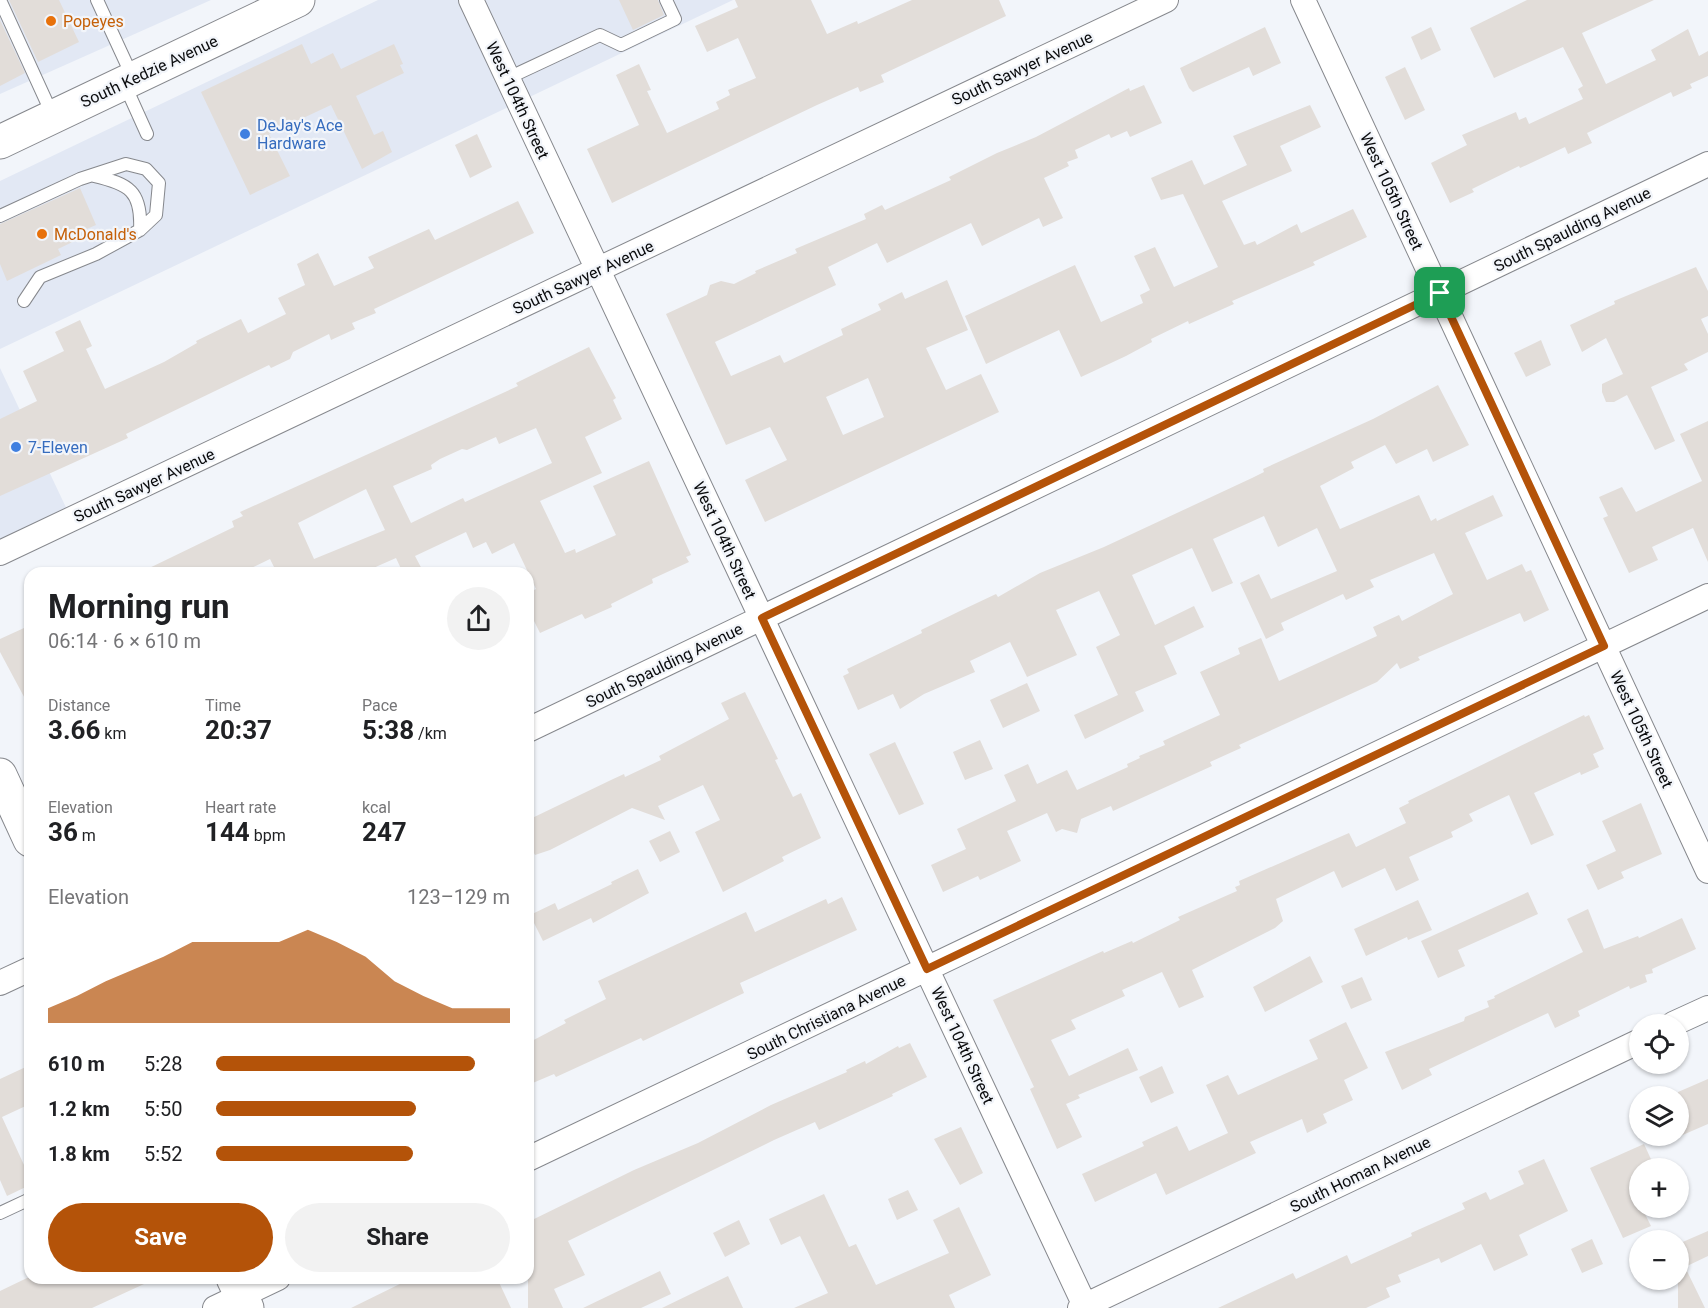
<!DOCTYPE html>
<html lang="en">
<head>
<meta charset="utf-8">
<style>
	body { margin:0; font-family:Roboto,sans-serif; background:#f2f2f2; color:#202124; height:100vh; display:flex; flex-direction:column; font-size:22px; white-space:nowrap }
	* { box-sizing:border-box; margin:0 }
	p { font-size:20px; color:#757577 }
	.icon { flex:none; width:33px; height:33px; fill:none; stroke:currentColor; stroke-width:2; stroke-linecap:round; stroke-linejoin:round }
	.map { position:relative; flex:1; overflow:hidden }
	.panel { position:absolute; left:24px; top:567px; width:510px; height:717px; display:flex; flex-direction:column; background:#fff; border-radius:18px; box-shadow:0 2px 4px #0004 }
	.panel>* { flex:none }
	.tools { position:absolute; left:1629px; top:1014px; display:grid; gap:12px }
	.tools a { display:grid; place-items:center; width:60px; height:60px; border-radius:50%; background:#fff; box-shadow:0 2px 4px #0004; font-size:30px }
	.pin { position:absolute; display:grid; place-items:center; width:51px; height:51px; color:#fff; margin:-26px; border-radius:12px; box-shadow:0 3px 9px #0006 }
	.round { display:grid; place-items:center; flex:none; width:63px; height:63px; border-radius:32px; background:#f2f2f2 }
	.summary { display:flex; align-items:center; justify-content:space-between; height:102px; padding:0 24px }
	h1 { font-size:33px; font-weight:700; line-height:45px }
	.stats { display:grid; grid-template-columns:repeat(3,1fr); gap:9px; height:102px; padding:6px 24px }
	.stats div { display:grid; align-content:center }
	.stats b { font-size:26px; font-weight:700 }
	.stats small { font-size:16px; font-weight:400 }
	.stats p { font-size:16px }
	.chart { height:168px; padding:12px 24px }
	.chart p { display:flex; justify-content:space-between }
	.chart svg { width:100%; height:108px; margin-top:6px; fill:#b45309; opacity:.7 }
	.button { display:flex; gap:12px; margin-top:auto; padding:12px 24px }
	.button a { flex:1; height:69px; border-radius:36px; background:#b45309; color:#fff; font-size:24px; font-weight:700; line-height:69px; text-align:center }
	.button a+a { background:#f2f2f2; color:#202124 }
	ul { padding:0 24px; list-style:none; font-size:20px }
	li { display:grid; grid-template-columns:96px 72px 1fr; align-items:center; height:45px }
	li i { height:15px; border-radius:8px; background:#b45309 }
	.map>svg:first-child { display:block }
</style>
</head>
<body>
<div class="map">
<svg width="1708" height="1308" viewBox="0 0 1708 1308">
	<rect width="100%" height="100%" fill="#f2f5fa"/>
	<path fill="#e2e8f4" d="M0,0h211l-211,94z
		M378,0h355l-733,349v-168z
		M0,368l71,150 -71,32z"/>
	<path fill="#e2ddd9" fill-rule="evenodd" d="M9,0h50l20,42 -41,20z
		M619,0h39l6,15 -31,15z
		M735,0h76l16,34 30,-13 1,3 54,-24h87l7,16 -125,59 3,7 -24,10 -2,-5 -41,18 -205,98 -25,-54 52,-24 -23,-50 23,-11 12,26 -4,1 20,42 52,-24 -3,-7 14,-7 -2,-5 28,-12 -18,-40 -31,14 -12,-26 43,-19z
		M1527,0h127l-72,33 24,51 50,-24 -5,-10 37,-21 11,27 9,-5v25l-18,8 2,4 -19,9 -2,-5 -84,41 5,10 -24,11 -3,-7 -45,21 -1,-2 -47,23 2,3 -24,11 -19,-40 36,-18 -5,-10 54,-23 3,8 7,-3 3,7 54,-25 -5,-10 5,-3 -20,-39 -69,31 -24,-50z
		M0,20l25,53 -25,13z
		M1265,27l16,36 -28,13 -4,-9 -56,25 -4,-4 -9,-20z
		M1431,27l10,23 -20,10 -10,-23z
		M302,44l9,20 22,-11 8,16 53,-25 9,20 -3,1 4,8 -48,23 18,39 9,-4 9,21 -30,17 -31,-64 -62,29 21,42 -40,19 -49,-103z
		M1405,67l20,43 -20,10 -20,-43z
		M1144,85l18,38 -32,14 -3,-6 -16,7 -2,-4 -34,16 3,8 -11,4 2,4 -25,12 19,40 -20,9 -4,-9 -57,28 -11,-23 -84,40 -10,-20 -49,24 8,18 -121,57 16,34 49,-21 4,8 59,-28 -2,-6 40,-19 -3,-6 24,-12 3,7 42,-19 21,50 -42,18 20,42 35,-16 18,38 -234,110 -20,-42 42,-20 -17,-33 -44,18 -60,-131 41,-19 3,-10 11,-4 13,3 22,-11 -1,-2 42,-18 -2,-4 71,-30 -2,-5 18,-9 3,5 66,-30 -2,-3 48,-24 39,-16 93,-49 1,3zM868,378l16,39 -41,18 -17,-38z
		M1310,105l11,22 -41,19 12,25 -70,30 22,44 11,-4 2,4 40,-21 4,9 52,-24 14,28 -54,25 2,3 -83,36 2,3 -45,20 -1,-3 -37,18 1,3 -26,14 -45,21 -22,-47 -73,34 -21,-48 110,-51 26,57 42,-19 -3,-8 10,-5 -16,-34 21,-9 19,40 44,-20 -35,-73 -22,6 -10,-22 41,-18 12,25 43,-20 -14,-29z
		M477,134l15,33 -22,11 -15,-33z
		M80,188l16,37 -14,6 3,5 -27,13 3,6 -54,26 -7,-17v-40z
		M518,201l16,32 -160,76 2,4 -24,10 3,6 -24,11 -2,-6 -36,18 -3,7 -19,9 -2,-3 -143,69 2,4 -128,58v-77l37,-18 -14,-30 41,-20 -9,-19 25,-12 12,26 -6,3 19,40 59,-27 33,-19 -1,-2 45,-22 7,14 38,-19 -8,-16 27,-13 -8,-21 21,-11 16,33 40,-18 -6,-11 61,-28 6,11z
		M1696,267l12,24v25l-7,3 7,15v18l-24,12 4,6 -37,17 24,54 -20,9 -28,-55 -13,7h-8l-4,-10v-8l21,-10 -17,-36 -24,14 -12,-27 45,-21 -1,-3z
		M1541,340l10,25 -25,12 -12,-24z
		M589,347l27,51 -3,2 9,19 -37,18 17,36 -62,28 25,52 10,-4 1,4 40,-18 -23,-49 56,-25 42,94 -5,2 3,5 -37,17 1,4 -42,21 1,3 -27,12 -3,-5 -42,19 -12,-24v-16l8,-4 -22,-46 -22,11 -6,-12 -13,6 -7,-16 -51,24 9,17h-21l-7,-15 -34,15h-85l-7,-14 -29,14h-102l95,-46 -2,-6 11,-5 -3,-4 278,-126 -2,-3zM536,428l16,35 -87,39 -2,-4 -52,25 -18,-37 39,-17 -1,-4 9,-6 22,-10 5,1 29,-13 3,7zM366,489l19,41 -71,29 -16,-36z
		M1438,385l31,60 -36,17 -6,-13 -31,15 -11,-19 -34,17 3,6 -34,18 20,43 79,-34 12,26 5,-3 1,3 56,-26 10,21 -38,17 22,47 35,-16 4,8 5,-2 18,40 -25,12 -4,-9 -102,44 2,3 -20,9 -3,-6 -20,19 -138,63 2,3 -31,14 2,4 -99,45 -2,-5 -30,13 -4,14 -15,-4 -6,3 -9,-19 -40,18 14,30 -41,19 -2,-4 -35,16 -12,-27 35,-16 -9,-20 59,-28 -12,-26 24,-11 9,20 30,-14 10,20 51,-23 -1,-3 13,-6 -1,-2 26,-11 -2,-4 57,-26 -20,-43 40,-18 -2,-6 23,-10 18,43 98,-45 -4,-9 26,-12 3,6 51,-27 -19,-41 -64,27 4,7 -28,13 -3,-6 -62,29 3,7 -18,9 -26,-56 19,-9 12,25 66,-28 -20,-43 -39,19 -14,-31 -51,23 20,44 -21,9 -20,-44 -60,27 23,50 39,-19 10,21 -40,19 13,28 -42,18 9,19 -59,28 -11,-24 44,-20 -22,-48 24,-12 -21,-44 -43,19 21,45 -50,22 -17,-35 -40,19 5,11 -51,22 -24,15 -7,-15 -35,16 -15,-34 6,-3 -2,-4 75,-36 -1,-3 39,-19 36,-17 2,3 42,-24 64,-26 148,-69 12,-6 -1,-3 110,-50z
		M1708,421v141l-15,-34 -41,19 6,13 -29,13 -26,-55 5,-2 -9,-19 23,-10 14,25 66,-31 -22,-47z
		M24,628l6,13v67l-30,-56v-13z
		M1027,683l13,28 -37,17 -13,-28z
		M745,692l33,67 -3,1 18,37 8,-4 20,45 -39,19 2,4 -61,31 -28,-60 25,-12 -17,-35 -45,21 7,14 -33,-12 -82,42 -15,5 -7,-14v-21l83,-40 13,-6 1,3 36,-17 -2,-4 70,-37 -8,-16z
		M1584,715l1,2 4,-2 15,34 -11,5 6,13 -18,8 -1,-3 -46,21 20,42 -23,10 -22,-50 -40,19 4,7 -22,11 2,5 -44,20 10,23 -23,11 -11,-23 -43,20 -8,-17 -58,28 7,22 -8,7 -83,42 12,27 -25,11 -17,-36 -40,18 3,6 -54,24 5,9 -25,11 18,36 59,-28 10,22 -60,25 2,3 -14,6 16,33 -25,12 -27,-60 4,-2 -41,-87 110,-49 1,2 28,-12 1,2 47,-23 -2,-3 59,-26 -2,-4 5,-2 -1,-4 110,-48 7,14 50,-24 -7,-15 10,-5 -1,-2z
		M980,740l13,29 -28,11 -12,-28z
		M895,742l29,62 -25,11 -30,-61z
		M1641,803l21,51 -41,18 3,6 -26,12 -12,-25 30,-14 -14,-30z
		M670,831l10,21 -20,10 -11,-21z
		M638,869l11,24 -56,30 -2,-5 -48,23 -13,-26 25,-12 3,7 54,-26 -1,-2z
		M1528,892l10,22 -80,36 7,16 -27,12 -17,-37z
		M842,897l15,33 -117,53 4,10 -40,19 -61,29 -2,-3 -85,39 -2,-3 -26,11v-42l38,-20 -2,-3 42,-21 -8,-18 148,-69 9,20 71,-33 2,5z
		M1418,900l14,30 -24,10 -1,-3 -41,19 -12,-27z
		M1588,909l16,40 34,-13 1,2 43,-20 14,31 -44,20 1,4 -8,2 2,7 -17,7 -1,-3 -51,25 2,5 -25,12 -7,-15 -119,56 3,6 -30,15 -17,-38 79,-31 1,-4 24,-10 -2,-6 8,-3 -1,-2 89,-44 -16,-33z
		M1310,956l13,26 -58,30 -12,-25z
		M1362,977l10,23 -21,9 -10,-23z
		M1346,1022l22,46 -24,12 9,20 -30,14 4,9 -20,10 -5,-14 -52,23 6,11 -90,42 -10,-22 -61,29 -13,-28 62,-28 -2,-4 35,-16 12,25 39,-18 -22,-48 22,-10 10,20 80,-36 -9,-19z
		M910,1043l17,34 -35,17 1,2 -74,34 -4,-8 -41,18 -206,101 17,34 -31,14 9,19h-35v-86l106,-52 64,-27 73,-38 76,-33 -1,-2 19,-9 1,3 32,-18 1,2z
		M30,1065v39l-28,13 28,61v7l-23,11 -7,-16v-101z
		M1162,1066l12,27 -23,10 -12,-26z
		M1708,1079v45l-30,13v-45z
		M961,1127l22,46 -23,12 -26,-46z
		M1644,1144l11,24h-15v13l-8,4 8,23h2l9,18 -28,12 -33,-70z
		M1544,1159l24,52 -49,24 9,20 -34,16 -13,-27 -40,19 -2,-5 -41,17 3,7 -15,6 4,9 -24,11h-148l75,-35 3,6 51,-24 4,9 61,-28 -1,-3 54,-24 -3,-6 24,-11 4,8 34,-16 -6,-13z
		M908,1190l10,20 -21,10 -9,-21z
		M824,1194l25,53 7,-3 20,41 73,-32 -16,-33 26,-13 32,68 -42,20 6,13h-161l34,-15 -28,-57 -19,9 -12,-26z
		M739,1220l11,24 -25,13 -12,-24z
		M1708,1231v25l-23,11 20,41h-27v-64z
		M1592,1239l11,25 -21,9 -11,-24z
		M660,1271l11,23 -30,14h-58z
		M728,1276l15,32h-81z
		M27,1278h130l-65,30h-92v-17z
		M412,1278h85l14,30h-160z"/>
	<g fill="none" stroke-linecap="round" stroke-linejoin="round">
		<g stroke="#86888d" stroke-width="14">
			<path id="service" d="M0,0l53,116
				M97,0l36,78
				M508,78l92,-43 21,10 54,-26 -9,-19
				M124,83l23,51
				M94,176c35,8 48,15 46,54
				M0,216l80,-37 46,-15 20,5 13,14 -3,32 -16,15 -44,24 -56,23 -16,24
				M0,1213l30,-14"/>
		</g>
		<g stroke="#86888d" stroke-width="26">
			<path id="minor" d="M471,0l615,1308
				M1303,0l405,871
				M0,553l1166,-553
				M528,730l1180,-566
				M0,983l30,-14
				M1673,1024l35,-16
				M528,1159l1180,-563
				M215,1308l63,-30
				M1080,1308l560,-267"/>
		</g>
		<g stroke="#86888d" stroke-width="35">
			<path id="secondary" d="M0,142l298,-142
				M0,775l30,65
				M233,1278l14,30"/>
		</g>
		<use href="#service" stroke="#fff" stroke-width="12"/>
		<use href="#minor" stroke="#fff" stroke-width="24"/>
		<use href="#secondary" stroke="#fff" stroke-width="33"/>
	</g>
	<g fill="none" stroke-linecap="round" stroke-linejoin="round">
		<g stroke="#fff" stroke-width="12">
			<path id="route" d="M1440,293l164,353 -677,323 -165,-351z"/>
		</g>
		<use href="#route" stroke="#b45309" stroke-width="8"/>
	</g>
	<g fill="#e8710a" stroke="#f2f5fa" stroke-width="2">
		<circle cx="51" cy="21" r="6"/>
		<circle cx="42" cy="234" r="6"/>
	</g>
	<g fill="#3f7fe0" stroke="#f2f5fa" stroke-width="2">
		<circle cx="245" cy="134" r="6"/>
		<circle cx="16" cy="447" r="6"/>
	</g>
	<g text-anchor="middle" stroke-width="4.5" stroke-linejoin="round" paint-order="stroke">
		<g font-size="16" fill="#c56008" stroke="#f2f5fa" text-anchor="start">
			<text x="63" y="27">Popeyes</text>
			<text x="54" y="240">McDonald's</text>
		</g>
		<g font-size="16" fill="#0b0c0e" stroke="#f2f5fa">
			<text transform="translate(1022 68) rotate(-25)" y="6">South Sawyer Avenue</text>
			<text transform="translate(149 71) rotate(-25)" y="6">South Kedzie Avenue</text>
			<text transform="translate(518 100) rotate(65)" y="6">West 104th Street</text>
			<text transform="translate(1392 191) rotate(65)" y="6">West 105th Street</text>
			<text transform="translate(1572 229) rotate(-26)" y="6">South Spaulding Avenue</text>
			<text transform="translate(583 277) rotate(-25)" y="6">South Sawyer Avenue</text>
			<text transform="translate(144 485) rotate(-25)" y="6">South Sawyer Avenue</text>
			<text transform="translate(725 540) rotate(65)" y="6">West 104th Street</text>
			<text transform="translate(664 665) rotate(-26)" y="6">South Spaulding Avenue</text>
			<text transform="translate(1642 729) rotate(65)" y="6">West 105th Street</text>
			<text transform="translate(826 1017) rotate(-26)" y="6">South Christiana Avenue</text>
			<text transform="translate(963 1045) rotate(65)" y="6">West 104th Street</text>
			<text transform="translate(1360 1174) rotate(-26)" y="6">South Homan Avenue</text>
		</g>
		<g font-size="16" fill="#366cbe" stroke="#f2f5fa" text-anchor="start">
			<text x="257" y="131">DeJay's Ace<tspan x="257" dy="18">Hardware</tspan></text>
			<text x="28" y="453">7-Eleven</text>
		</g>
	</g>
</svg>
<div class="tools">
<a><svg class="icon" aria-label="locate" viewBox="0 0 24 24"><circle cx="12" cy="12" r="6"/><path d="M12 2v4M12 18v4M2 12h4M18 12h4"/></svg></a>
<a><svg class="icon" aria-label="layers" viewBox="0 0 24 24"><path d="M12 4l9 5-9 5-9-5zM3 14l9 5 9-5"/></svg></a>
<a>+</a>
<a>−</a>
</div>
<div class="pin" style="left:1440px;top:293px;background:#1e9e55"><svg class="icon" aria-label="arrive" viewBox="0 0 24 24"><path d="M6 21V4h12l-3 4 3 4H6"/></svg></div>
<section class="panel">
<div class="summary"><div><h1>Morning run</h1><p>06:14 · 6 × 610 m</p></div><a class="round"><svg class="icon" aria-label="share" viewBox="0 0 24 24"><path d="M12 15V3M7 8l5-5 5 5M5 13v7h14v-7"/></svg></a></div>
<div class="stats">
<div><p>Distance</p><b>3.66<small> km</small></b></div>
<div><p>Time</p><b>20:37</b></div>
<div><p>Pace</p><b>5:38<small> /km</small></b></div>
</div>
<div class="stats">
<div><p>Elevation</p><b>36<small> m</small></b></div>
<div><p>Heart rate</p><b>144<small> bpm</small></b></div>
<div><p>kcal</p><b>247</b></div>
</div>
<div class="chart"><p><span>Elevation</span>123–129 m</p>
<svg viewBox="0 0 160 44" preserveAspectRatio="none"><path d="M0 44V38L10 33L20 27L30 22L40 17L50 11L60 11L70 11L80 11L90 6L100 11L110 17L120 27L130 33L140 38L150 38L160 38V44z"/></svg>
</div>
<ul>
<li><b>610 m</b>5:28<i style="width:88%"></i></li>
<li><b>1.2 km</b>5:50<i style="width:68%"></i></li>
<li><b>1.8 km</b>5:52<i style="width:67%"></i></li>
</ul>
<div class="button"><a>Save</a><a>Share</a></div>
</section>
</div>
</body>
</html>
